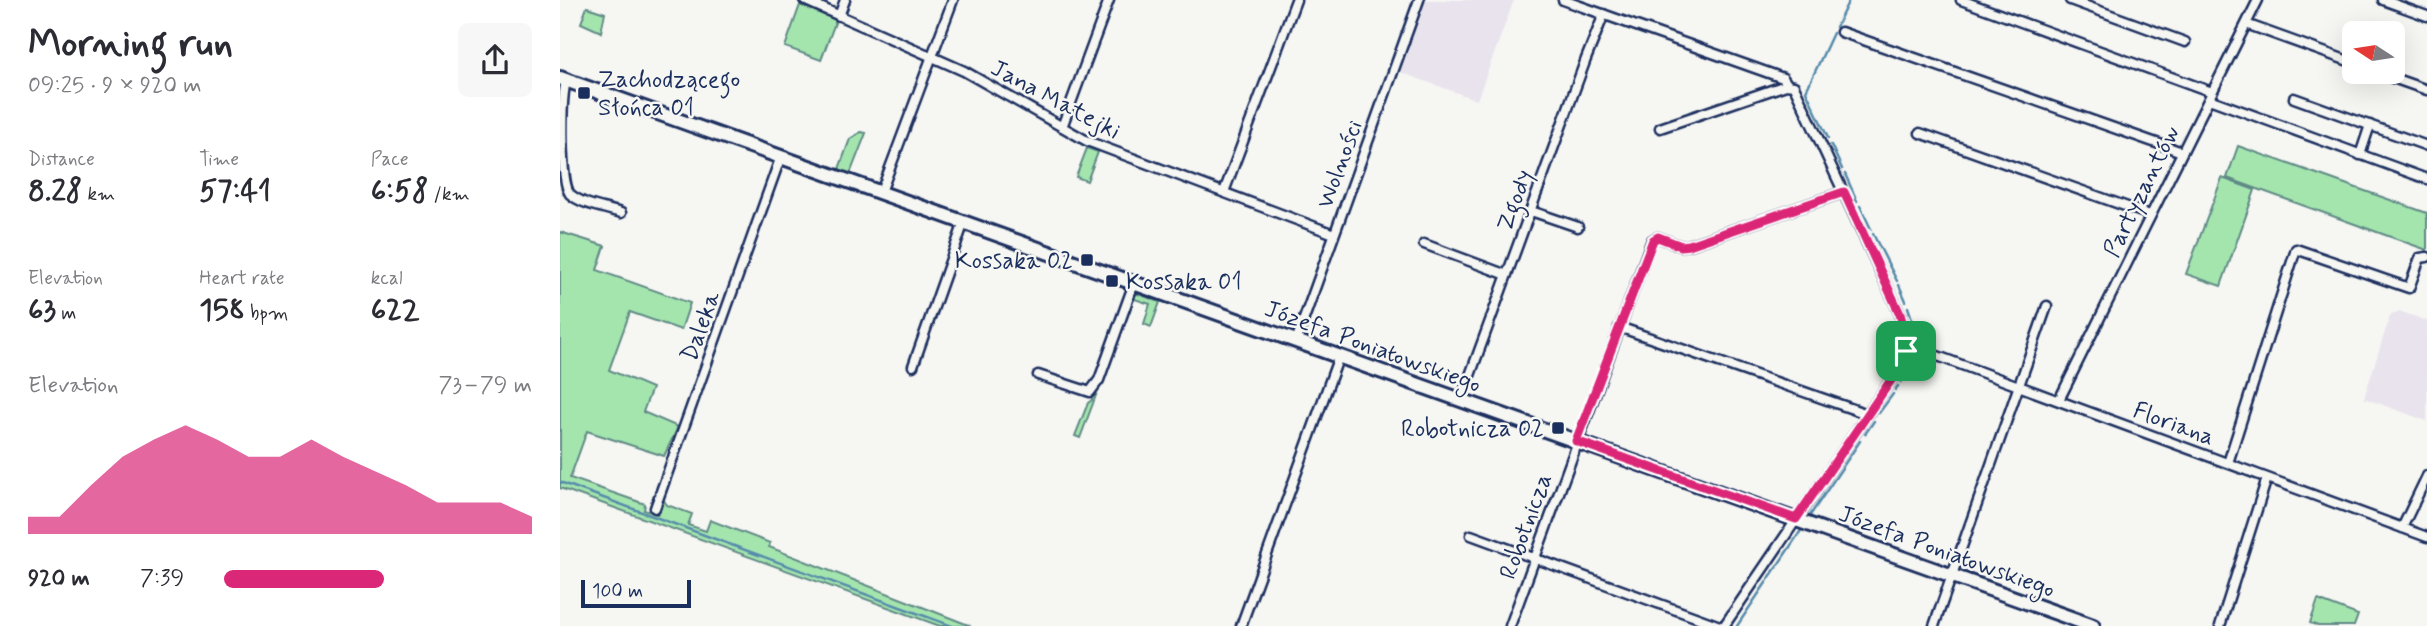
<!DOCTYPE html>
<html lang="en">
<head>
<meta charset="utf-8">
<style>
	body { margin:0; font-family:Mynerve,sans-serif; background:#f7f7f7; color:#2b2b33; height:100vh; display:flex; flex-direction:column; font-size:26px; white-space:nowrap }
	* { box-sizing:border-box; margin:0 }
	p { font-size:23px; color:#7c7c81 }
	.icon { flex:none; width:38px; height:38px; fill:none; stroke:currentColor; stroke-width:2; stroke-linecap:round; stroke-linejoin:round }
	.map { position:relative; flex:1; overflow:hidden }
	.panel { display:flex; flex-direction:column; background:#fff; width:560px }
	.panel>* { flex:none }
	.needle { width:46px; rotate:282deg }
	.controls { position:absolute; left:1782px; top:21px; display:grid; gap:14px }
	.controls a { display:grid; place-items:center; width:63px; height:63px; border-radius:10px; background:#fff; box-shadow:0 7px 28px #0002; font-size:35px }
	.scale { position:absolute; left:21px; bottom:18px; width:110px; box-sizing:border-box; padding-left:7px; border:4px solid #1b2f5e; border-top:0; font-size:19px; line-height:24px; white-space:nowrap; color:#1b2f5e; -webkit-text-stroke:5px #f6f6f2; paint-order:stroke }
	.pin { position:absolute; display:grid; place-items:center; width:60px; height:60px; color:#fff; margin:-30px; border-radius:14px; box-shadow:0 4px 10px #0006 }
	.round { display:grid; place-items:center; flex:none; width:74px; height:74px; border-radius:10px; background:#f7f7f7 }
	.summary { display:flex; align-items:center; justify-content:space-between; height:119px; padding:0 28px }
	h1 { font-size:38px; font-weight:700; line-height:52px }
	.stats { display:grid; grid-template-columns:repeat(3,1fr); gap:10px; height:119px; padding:7px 28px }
	.stats div { display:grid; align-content:center }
	.stats b { font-size:30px; font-weight:700 }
	.stats small { font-size:19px; font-weight:400 }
	.stats p { font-size:19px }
	.chart { height:196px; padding:14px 28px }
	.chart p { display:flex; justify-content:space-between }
	.chart svg { width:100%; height:126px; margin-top:7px; fill:#db2777; opacity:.7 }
	ul { padding:0 28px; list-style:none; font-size:23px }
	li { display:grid; grid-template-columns:112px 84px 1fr; align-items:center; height:52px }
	li i { height:18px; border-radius:9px; background:#db2777 }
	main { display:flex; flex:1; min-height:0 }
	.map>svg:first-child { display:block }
</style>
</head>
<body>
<main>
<section class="panel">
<div class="summary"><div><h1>Morning run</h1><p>09:25 · 9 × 920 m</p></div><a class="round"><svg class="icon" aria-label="share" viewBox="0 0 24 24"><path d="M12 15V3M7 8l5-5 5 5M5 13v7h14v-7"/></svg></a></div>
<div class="stats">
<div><p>Distance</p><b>8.28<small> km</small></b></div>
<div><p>Time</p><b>57:41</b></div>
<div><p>Pace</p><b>6:58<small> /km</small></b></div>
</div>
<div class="stats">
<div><p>Elevation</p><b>63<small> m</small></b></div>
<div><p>Heart rate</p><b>158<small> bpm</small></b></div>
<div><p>kcal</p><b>622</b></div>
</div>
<div class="chart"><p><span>Elevation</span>73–79 m</p>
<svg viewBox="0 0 160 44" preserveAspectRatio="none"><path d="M0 44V38L10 38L20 27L30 17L40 11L50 6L60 11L70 17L80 17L90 11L100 17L110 22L120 27L130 33L140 33L150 33L160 38V44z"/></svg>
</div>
<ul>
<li><b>920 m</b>7:39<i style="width:52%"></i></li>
</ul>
</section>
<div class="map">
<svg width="1867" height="626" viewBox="0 0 1867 626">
	<rect width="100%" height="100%" fill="#f6f6f2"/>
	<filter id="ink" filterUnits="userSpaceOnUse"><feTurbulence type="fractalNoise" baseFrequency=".0143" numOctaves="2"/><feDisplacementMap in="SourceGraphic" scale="14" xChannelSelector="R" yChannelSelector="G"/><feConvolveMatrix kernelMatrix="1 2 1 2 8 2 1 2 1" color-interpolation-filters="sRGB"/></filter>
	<g filter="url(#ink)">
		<path fill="#e9e3ee" d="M866,0h88l-37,100 -77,-28z
			M1839,311l28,10v100l-63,-23 26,-82z"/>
		<path fill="#a4e5ae" stroke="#608a86" stroke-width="2" d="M240,5l36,15 -15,40 -36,-13z
			M27,7l18,6 -4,19 -20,-9z
			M301,132l5,1 -16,41 -11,-5 11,-30z
			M1678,146l189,67v37l-200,-72z
			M527,148l11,4 -11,29 -11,-4z
			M1662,178l33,12 -34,96 -35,-12z
			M0,232l45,14 -8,24 93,33 -9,27 -51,-18 -21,58 43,18 -9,24 35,15 -14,29 -77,-25 -17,47 75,26 -1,6 13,4 6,-15 4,6 25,9 -4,11 18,6 4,-11 60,23 -1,4 202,79h-31l-380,-138z
			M573,292l27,10 -9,25 -7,-3 6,-20 -15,-5 -6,4z
			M541,382l-21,56 -5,-2 13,-33 4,-3 1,-8z
			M1758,600l40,15 -4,11h-36l-8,-3z"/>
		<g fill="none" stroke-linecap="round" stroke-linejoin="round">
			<path stroke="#568bab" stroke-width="2.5" d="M1276,27l13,-27
				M1268,138l-22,-47 27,-58
				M1271,145l11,24
				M1285,174l12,27
				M1300,206l11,23
				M1313,234l24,47
				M1339,285l7,16
				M1341,382c25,-37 20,-34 7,-75
				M1335,390l3,-4
				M1319,413l14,-19
				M1305,434l9,-13
				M0,482l392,144
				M1249,517l51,-76
				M1177,626l65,-97"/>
			<g stroke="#1b2f5e" stroke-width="13">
				<path id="street" d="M244,0l160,71 123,70 247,93
					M1003,0l220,78 5,7
					M1401,0l251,92
					M1510,0l115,42
					M1823,0l44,16
					M279,16l6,-16
					M1686,24l108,39
					M1281,32l341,120
					M1816,72l51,18
					M6,81c-5,19 -6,100 4,113 12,11 36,14 51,19
					M1734,98l133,48
					M1649,99l218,80
					M502,127l47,-127
					M1100,128l126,-43 8,1 106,228c6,20 8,34 0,53l-176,259
					M1360,133l230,82
					M1800,155l10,-30
					M321,192l72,-192
					M664,192l72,-192
					M971,211l47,16
					M864,244l83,31
					M1059,327l248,87
					M736,341l123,-341
					M1346,351h18l503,186
					M353,366l51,-144
					M478,375l52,17 9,-12 35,-97
					M901,400l125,-341 18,-45
					M1499,400l199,-400
					M1668,463l68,-214 113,39 11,-30 7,-1
					M95,508l126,-352
					M1842,528l25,-52
					M911,535l249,91
					M681,626l98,-270
					M950,626l142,-386 6,-3 23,9 8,-1 155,-53
					M1374,626l113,-320
					M1660,626l47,-148"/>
			</g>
			<g stroke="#1b2f5e" stroke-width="18">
				<path id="secondary" d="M0,78l1533,548"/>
			</g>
			<use href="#street" stroke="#f6f6f2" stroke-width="8"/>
			<use href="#secondary" stroke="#f6f6f2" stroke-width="12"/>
		</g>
	</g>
	<g fill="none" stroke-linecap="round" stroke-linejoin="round" filter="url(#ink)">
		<g stroke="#fff" stroke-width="14">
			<path id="route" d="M1284,192l56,122c6,20 8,34 0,53l-104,152 -220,-78 77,-201 5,-3 23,9 8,-1z"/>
		</g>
		<use href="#route" stroke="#db2777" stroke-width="9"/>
	</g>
	<g fill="#1b2f5e" stroke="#f6f6f2" stroke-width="2.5">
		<rect x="17" y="86" width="14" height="14" rx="3.5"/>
		<rect x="520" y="253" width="14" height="14" rx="3.5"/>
		<rect x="545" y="274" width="14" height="14" rx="3.5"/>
		<rect x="991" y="421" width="14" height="14" rx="3.5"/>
	</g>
	<g text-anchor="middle" stroke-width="5" stroke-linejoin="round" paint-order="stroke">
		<g font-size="24" fill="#1b2f5e" stroke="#f6f6f2" text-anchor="start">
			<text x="38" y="87">Zachodzącego<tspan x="38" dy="28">Słońca 01</tspan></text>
			<text x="513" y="268" text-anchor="end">Kossaka 02</text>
			<text x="566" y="289">Kossaka 01</text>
			<text x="984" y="436" text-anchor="end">Robotnicza 02</text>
		</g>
		<g font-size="24" fill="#1b2f5e" stroke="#f6f6f2">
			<text transform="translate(496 99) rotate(28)" y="8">Jana Matejki</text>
			<text transform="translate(779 164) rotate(-70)" y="8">Wolności</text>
			<text transform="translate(1581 191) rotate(-64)" y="8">Partyzantów</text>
			<text transform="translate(954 200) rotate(-70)" y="8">Zgody</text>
			<text transform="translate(140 326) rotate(-70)" y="8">Daleka</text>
			<text transform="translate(813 346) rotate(20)" y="8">Józefa Poniatowskiego</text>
			<text transform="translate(1614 423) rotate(20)" y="8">Floriana</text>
			<text transform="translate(965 526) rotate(-70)" y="8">Robotnicza</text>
			<text transform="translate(1387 551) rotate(20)" y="8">Józefa Poniatowskiego</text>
		</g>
	</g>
</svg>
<div class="controls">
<a><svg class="needle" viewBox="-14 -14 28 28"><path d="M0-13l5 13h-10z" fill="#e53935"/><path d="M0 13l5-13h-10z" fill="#7c7c81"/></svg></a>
</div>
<div class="scale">100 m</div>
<div class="pin" style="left:1346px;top:351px;background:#1e9e55"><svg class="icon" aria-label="arrive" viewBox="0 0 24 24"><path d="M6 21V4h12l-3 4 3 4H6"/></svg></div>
</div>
</main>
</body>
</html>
